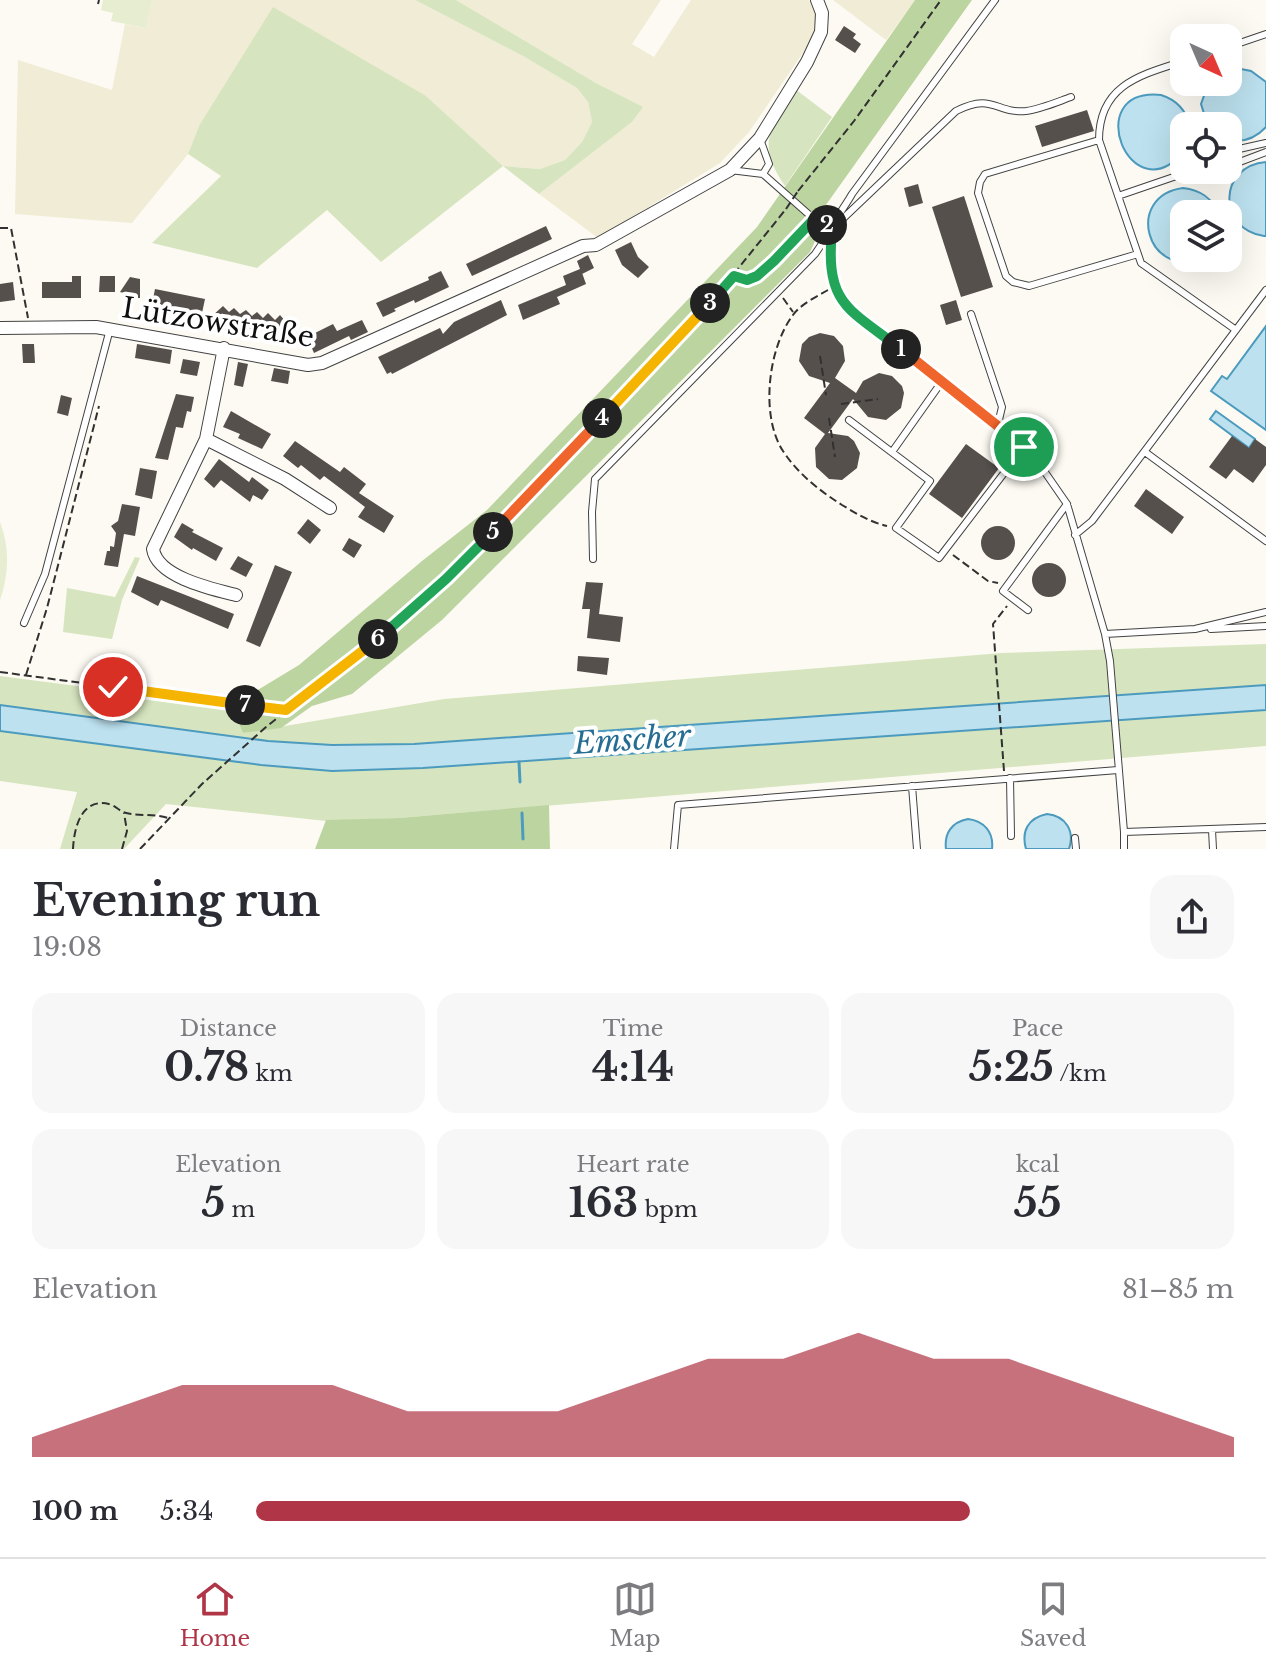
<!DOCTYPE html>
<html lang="en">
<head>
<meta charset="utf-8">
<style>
	body { margin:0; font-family:"Libre Baskerville",serif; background:#f7f7f7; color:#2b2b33; height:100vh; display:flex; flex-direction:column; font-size:30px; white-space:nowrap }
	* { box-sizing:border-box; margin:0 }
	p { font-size:26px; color:#7c7c81 }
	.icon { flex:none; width:44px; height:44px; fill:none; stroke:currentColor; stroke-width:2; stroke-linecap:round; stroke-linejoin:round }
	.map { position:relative; height:849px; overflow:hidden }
	.details { display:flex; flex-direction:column; background:#fff; flex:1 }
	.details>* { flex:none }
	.needle { width:52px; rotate:136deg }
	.buttons { position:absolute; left:1170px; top:24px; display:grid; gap:16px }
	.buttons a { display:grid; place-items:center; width:72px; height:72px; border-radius:16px; background:#fff; box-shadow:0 8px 32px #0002; font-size:40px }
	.pin { position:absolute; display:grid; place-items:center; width:68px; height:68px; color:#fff; margin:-34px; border:4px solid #fff; border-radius:50%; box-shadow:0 2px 8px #0007 }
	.km { position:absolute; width:40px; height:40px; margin:-20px; border-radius:50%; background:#222; color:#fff; font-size:22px; line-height:40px; text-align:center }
	.round { display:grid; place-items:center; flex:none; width:84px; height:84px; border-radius:24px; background:#f7f7f7 }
	.head { display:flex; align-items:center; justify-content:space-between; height:136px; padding:0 32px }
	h1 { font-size:44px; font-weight:700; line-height:60px }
	.figures { display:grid; grid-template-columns:repeat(3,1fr); gap:12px; height:136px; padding:8px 32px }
	.figures div { display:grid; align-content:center; border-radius:20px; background:#f7f7f7; text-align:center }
	.figures b { font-size:40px; font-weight:700 }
	.figures small { font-size:22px; font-weight:400 }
	.figures p { font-size:22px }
	.chart { height:224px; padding:16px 32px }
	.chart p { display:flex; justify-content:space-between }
	.chart svg { width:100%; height:144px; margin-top:8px; fill:#b03647; opacity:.7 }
	ul { padding:0 32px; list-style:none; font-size:26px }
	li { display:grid; grid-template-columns:128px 96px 1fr; align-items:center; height:60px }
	li i { height:20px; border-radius:10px; background:#b03647 }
	.dock { display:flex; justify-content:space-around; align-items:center; height:112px; border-top:2px solid #e1e1e2; background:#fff; font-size:22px; color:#7c7c81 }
	.dock a { display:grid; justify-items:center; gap:4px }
	.dock .current { color:#b03647 }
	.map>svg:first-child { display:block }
</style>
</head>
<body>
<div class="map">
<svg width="1266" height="849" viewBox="0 0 1266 849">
	<rect width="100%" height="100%" fill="#fdfaf3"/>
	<path fill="#f1ecd5" d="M152,0h263l108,56 54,32 11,14 4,20 -10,20 -17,18 -25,9 -37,-3 -77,-70 -227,30 -11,28 -56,69 -117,-9 3,-154 94,30 13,-66 21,4z
		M456,0h205l-29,44 22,13 37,-57h118l6,13v11l-2,11 -6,12 -58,85 -29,31 -122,75 -59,-44 93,-72 10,-15 -46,-24z
		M833,0h82l-29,40z"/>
	<path fill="#d6e5bf" d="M415,0h41l140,83 47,24 -11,15 -93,72 -36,-28 -122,96 -54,-52 -70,58 -105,-25 69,-67 -33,-22 11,-28 74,-119 153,89 77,70 37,3 25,-9 17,-18 10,-20 -4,-20 -11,-14 -54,-32z
		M795,89l37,28 -47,69c-30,-43 -14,-59 10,-97z
		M135,557l5,1 -18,42 -10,39 -49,-7 4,-44 48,9z
		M1266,644v102l-867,72 -73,3 -160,-17 -42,45h-64l17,-57 -77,-11v-105l231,30 12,27 201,-34 557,-46z"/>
	<path fill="#bcd4a0" d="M915,0h57l-149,209 -8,19 1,11 -6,13 -368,368 -90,74 -40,12 -31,22 -38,5 -12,-27 68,-41 123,-104 65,-51 270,-283z
		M549,805l1,44h-235l11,-29 73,-2z"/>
	<path fill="#e6edd0" d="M103,0h49l-6,28 -35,-7 2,-8 -12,-3z
		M0,522c10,26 9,52 0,78z"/>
	<path fill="#bde1ef" stroke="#4c9bbe" stroke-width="2" d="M1236,68l15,3 15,11v45c-10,11 -23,16 -38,13v-14h-20l-7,-22 8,-22h19v-13z
		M1161,95c16,5 25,15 29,31h-6v25c-53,65 -105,-64 -23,-56z
		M1266,162v74h-2c-47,-7 -46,-70 2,-74z
		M1183,188c18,2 29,10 36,26h-35v44h16c-53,21 -76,-62 -17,-70z
		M1266,326v104l-55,-39 11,-15 5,3z
		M1216,411l39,28 -6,9 -39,-29z
		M1266,685v25l-843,58 -91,3 -71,-6 -261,-34v-26l268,36 64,4 82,-1z
		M1047,814c19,2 28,17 22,35h-43c-5,-18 2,-31 21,-35z
		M968,819c16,2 26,13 24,30h-46c-2,-16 6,-27 22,-30z"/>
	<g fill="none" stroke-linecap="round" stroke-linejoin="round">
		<path stroke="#4c9bbe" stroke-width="3" d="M519,762l1,20
			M522,813l1,26"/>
	</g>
	<path fill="#56504d" d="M844,26l12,8 -3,4 8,6 -6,9 -20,-13z
		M1087,110l7,21 -52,16 -7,-21z
		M918,184l5,19 -14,4 -5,-19z
		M964,196l29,91 -32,10 -29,-90z
		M546,226l6,13 -80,37 -6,-12z
		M631,242l7,15 11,10 -11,11 -16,-13 -7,-15z
		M588,255l6,13 -12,6 -1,-4 5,14 -29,13 3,7 -37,16 -5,-15 48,-20 -3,-9 17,-7 -3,-8z
		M441,271l8,16 -34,16 -1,-3 -20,9 2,2 -13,6 -7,-14 53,-23 -1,-3z
		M72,276h9v22h-39v-16h30z
		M100,276h15v16h-16z
		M130,277l10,2v19h-16v-5l-4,-1z
		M13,282l2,18 -15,2v-18z
		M155,289l50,10 -3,14 -50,-9z
		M501,300l6,15 -115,59 -1,-2 -4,2 -9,-17 62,-29 3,6 11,-12z
		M956,300l6,20 -16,5 -6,-20z
		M223,306l6,6 5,-4 6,6 6,-4 6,6 5,-4 6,6 5,-5 7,7 5,-5 6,7 5,-5 7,7 -12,11 -9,-5 -3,3 -8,-5 -3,3 -9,-5 -3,3 -8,-4 -3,2 -3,-3 -2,2 -4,-3 -3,3 -8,-5 -3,3 -6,-7z
		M362,320l6,12 -17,8 -2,-4 -35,17 -7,-16 26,-13 4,7z
		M820,333l14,3 9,10 2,15 -10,17 21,15 7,-12 16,-8 13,3 10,10 2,7 -3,15 -15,12 -18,-3 -15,-18 -25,34 20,3 6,5 6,12 -3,15 -15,12 -13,-1 -13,-12 -1,-19 10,-14 -21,-16 26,-35 -21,-7 -10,-15 3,-17 7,-7z
		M22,344h12l1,19h-12z
		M137,344l35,6 -2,14 -35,-6z
		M183,359l17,3 -3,14 -17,-3z
		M238,362l10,2 -5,23 -9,-2z
		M274,368l16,3 -2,13 -17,-3z
		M176,394l18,3 -3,15 -4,-1 -4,17 -7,-1 -8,33 -13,-2z
		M61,395l11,3 -4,18 -11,-3z
		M231,411l40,23 -9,15 -24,-11 2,-4 -17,-7z
		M1232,436l17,12 6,-9 11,8v18l-13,18 -19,-14 -8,10 -17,-12z
		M295,441l45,31 4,-5 22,17 -7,9 35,23 -10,17 -26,-16 7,-10 -41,-31 -4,4 -19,-15 -3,3 -15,-12z
		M966,444l33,24 -37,50 -33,-24z
		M219,459l30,23 3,-5 17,13 -7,10 -9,-5 -3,7 -29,-22 -7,8 -10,-9z
		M140,468l17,3 -5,28 -17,-4z
		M1146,489l38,28 -12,17 -38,-28z
		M122,504l18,3 -5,29 -11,-2 -6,33 -14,-2 3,-14h3v-5l4,1 2,-14 -5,-7 7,-5z
		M308,519l13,11 -11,14 -13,-11z
		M182,523l12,7 -2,2 31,16 -7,13 -23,-13 -1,2 -18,-13z
		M981 543a17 17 0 1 1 34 0a17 17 0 1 1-34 0Z
		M349,538l13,7 -8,13 -12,-8z
		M238,556l15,8 -7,13 -16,-8z
		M1032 580a17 17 0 1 1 34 0a17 17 0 1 1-34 0Z
		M275,565l17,7 -32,75 -14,-6z
		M137,576l97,38 -6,15 -67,-29 -3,6 -27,-14z
		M586,582l17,1 -4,31 24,3 -3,25 -33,-4 3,-29h-8z
		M578,656l31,2 -2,17 -30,-4z"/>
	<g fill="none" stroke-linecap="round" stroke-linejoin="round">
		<g stroke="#424242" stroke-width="8">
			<path id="service" d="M995,0l-143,194c-6,11 -16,23 -20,34 -9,30 0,64 21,85l145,111 42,41 27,39 38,130 5,27 14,171 142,-5
				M1228,47l38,-13
				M1184,61c-44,14 -85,24 -85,79l42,123 95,67
				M1099,140l-114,34 -5,8 -2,11 28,83 7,6 16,4 109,-32
				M1228,158l11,-9 27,-6
				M1228,159l9,4 29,-11
				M730,170l33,4 6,-10 -9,-25
				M763,174l51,45 6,1 12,9
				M1118,196l76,-26
				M971,314l31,93 -4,17
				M849,420l81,61 -34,47 43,30 85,-111
				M892,452l51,-72
				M1145,452l121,89
				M1075,535l17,-14 174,-231
				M593,559l-1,-47 3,-33 220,-225 17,-25 124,-118c37,-19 40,3 70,0 15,-2 31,-9 45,-14
				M1028,610l-25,-19 64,-87
				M24,623l21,-49 65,-245
				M1211,629l55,-3
				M1105,634l90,-5 71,-17
				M1010,778l1,58
				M912,786l5,63
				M1212,830l1,19
				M1075,838l1,11
				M674,849l4,-44 440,-35
				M1124,849v-17"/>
		</g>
		<g stroke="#424242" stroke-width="14">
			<path id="minor" d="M0,328l96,-1 212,38 14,-2 261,-117 13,-1 134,-75 30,-32 47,-76 14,-30 1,-19 -5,-13
				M224,348l-18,91 -53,110c4,28 59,40 83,46
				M206,439l79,40 45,29"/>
		</g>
		<path stroke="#313131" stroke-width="2" stroke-dasharray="8 4" stroke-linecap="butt" d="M98,4l1,-4
			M798,191l56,-70 87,-121
			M0,228h11l17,90
			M735,276l12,4 10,-4 52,-52
			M828,290c-12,7 -27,14 -35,25 -25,33 -33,101 -10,136 15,23 37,40 59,54 15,9 28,17 45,21
			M783,298l10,14
			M820,356l6,39
			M841,404l37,-5
			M829,418l6,39
			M953,555l35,26 10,2
			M0,672l284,38
			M26,675l21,-67 52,-202
			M1004,771l-11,-147 14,-18
			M73,849c1,-22 9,-54 39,-44 4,2 7,5 11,7 14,5 30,1 45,6
			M122,849l5,-18 -3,-18
			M140,849l62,-65 64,-57 120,-95 60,-53 266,-278 74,-92"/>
		<use href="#service" stroke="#fff" stroke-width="6"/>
		<use href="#minor" stroke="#fff" stroke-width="12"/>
		<path stroke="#313131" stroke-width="2" stroke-dasharray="8 4" stroke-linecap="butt" d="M786,209l12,-18"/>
	</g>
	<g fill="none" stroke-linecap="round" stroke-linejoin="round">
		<g stroke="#fff" stroke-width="16">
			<path id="split-1" d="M901,349l123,98"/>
		</g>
		<g stroke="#fff" stroke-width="16">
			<path id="split-2" d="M827,225l5,4c-7,75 15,79 69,120"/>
		</g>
		<g stroke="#fff" stroke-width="16">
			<path id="split-3" d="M710,303l24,-27 13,4 10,-4 17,-15 40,-42 6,1 7,5"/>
		</g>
		<g stroke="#fff" stroke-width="16">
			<path id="split-4" d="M602,418l108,-115"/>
		</g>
		<g stroke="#fff" stroke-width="16">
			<path id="split-5" d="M493,532l109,-114"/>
		</g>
		<g stroke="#fff" stroke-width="16">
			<path id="split-6" d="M378,639l68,-60 47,-47"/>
		</g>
		<g stroke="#fff" stroke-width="16">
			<path id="split-7" d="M245,705l41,5 92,-71"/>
		</g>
		<g stroke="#fff" stroke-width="16">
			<path id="split-8" d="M113,687l132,18"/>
		</g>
		<use href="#split-1" stroke="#f0652b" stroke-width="10"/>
		<use href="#split-2" stroke="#22a559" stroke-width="10"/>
		<use href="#split-3" stroke="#22a559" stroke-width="10"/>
		<use href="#split-4" stroke="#f5b400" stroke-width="10"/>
		<use href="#split-5" stroke="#f0652b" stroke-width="10"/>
		<use href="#split-6" stroke="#22a559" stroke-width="10"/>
		<use href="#split-7" stroke="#f5b400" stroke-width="10"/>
		<use href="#split-8" stroke="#f5b400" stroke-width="10"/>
	</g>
	<g text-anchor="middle" stroke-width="8" stroke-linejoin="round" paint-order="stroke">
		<g font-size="28" fill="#0f0f0f" stroke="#fff">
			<text transform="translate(218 322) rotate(9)" y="10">Lützowstraße</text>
		</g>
		<g font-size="30" font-style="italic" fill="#266d93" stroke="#fff">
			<text transform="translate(632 740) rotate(-4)" y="10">Emscher</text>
		</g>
	</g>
</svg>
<div class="buttons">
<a><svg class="needle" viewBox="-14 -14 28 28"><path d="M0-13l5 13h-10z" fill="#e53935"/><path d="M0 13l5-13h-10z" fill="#7c7c81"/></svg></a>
<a><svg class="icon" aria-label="locate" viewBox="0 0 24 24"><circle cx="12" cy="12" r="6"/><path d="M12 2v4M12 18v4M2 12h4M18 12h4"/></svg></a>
<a><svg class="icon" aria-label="layers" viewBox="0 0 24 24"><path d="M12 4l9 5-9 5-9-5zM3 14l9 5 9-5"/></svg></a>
</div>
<div class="pin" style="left:1024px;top:447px;background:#1e9e55"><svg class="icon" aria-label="arrive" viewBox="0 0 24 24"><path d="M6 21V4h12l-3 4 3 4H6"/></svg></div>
<div class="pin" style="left:113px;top:687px;background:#d93025"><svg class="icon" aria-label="check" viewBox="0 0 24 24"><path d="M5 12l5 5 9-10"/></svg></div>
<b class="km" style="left:901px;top:349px">1</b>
<b class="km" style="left:827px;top:225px">2</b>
<b class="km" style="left:710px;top:303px">3</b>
<b class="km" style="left:602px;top:418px">4</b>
<b class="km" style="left:493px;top:532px">5</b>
<b class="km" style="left:378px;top:639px">6</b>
<b class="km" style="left:245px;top:705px">7</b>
</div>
<section class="details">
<div class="head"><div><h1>Evening run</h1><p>19:08</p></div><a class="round"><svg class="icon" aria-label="share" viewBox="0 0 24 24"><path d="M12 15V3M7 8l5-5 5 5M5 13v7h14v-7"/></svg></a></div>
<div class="figures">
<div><p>Distance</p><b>0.78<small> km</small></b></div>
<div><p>Time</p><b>4:14</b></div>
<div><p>Pace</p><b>5:25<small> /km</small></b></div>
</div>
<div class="figures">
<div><p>Elevation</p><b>5<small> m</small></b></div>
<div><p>Heart rate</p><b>163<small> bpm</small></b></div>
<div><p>kcal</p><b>55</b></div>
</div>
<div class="chart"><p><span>Elevation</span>81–85 m</p>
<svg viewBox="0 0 160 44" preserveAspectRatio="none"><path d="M0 44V38L10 30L20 22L30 22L40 22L50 30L60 30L70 30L80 22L90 14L100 14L110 6L120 14L130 14L140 22L150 30L160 38V44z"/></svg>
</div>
<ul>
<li><b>100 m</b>5:34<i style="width:73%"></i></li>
</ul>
</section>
<nav class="dock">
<a class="current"><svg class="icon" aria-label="home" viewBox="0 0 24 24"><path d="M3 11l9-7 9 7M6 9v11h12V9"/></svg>Home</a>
<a><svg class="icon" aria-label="map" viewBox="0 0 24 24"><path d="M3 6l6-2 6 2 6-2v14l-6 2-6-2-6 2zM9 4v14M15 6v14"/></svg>Map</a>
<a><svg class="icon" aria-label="saved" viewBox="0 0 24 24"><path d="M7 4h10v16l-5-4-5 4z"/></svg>Saved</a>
</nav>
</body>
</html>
